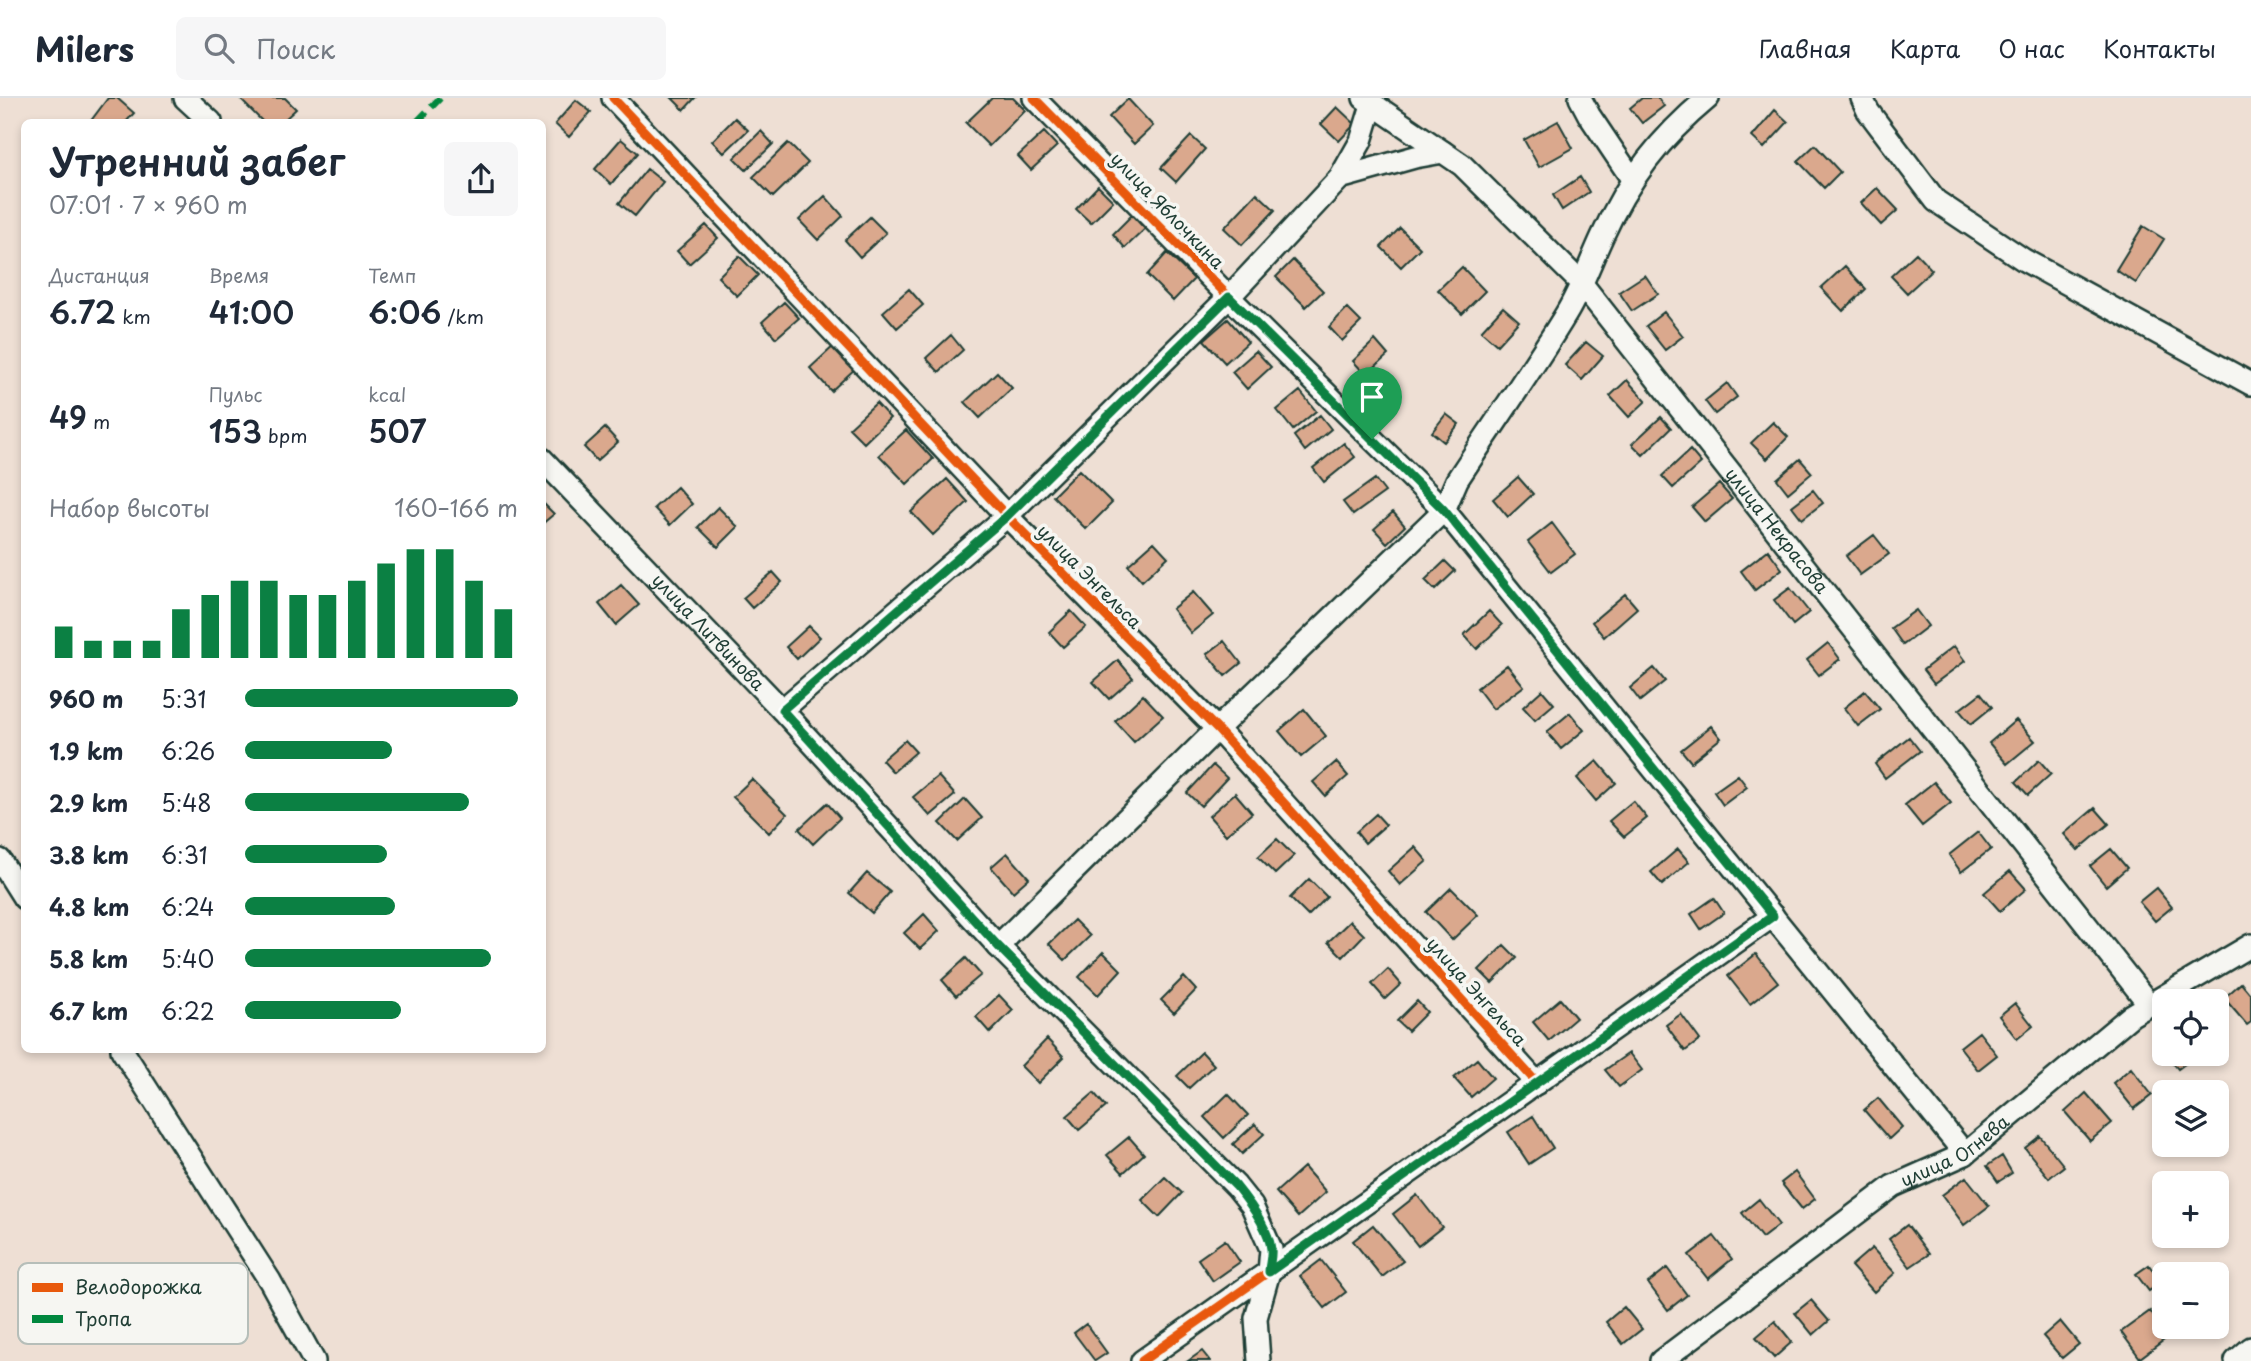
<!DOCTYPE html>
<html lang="ru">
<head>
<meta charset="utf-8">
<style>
	body { margin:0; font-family:"Playpen Sans",sans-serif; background:#f6f6f7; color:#1f2937; height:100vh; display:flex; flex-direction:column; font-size:26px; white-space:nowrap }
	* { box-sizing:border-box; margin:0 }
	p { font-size:23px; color:#747a83 }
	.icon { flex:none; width:38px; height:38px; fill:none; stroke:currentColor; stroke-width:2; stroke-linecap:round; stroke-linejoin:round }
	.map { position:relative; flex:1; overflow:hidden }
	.sheet { position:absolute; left:21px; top:21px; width:525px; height:934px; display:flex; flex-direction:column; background:#fff; border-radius:10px; box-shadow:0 4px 10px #0003 }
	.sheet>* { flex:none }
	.fabs { position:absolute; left:2152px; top:891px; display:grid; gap:14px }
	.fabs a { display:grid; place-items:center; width:77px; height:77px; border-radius:10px; background:#fff; box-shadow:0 4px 10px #0003; font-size:35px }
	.pin { position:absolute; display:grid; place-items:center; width:60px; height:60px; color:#fff; margin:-72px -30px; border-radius:50% 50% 50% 0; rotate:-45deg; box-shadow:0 0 7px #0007 }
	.pin .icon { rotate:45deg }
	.round { display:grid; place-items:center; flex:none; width:74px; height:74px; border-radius:10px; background:#f6f6f7 }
	.overview { display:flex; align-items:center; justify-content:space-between; height:119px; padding:0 28px }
	h1 { font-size:38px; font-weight:600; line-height:52px }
	.metrics { display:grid; grid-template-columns:repeat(3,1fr); gap:10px; height:119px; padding:7px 28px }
	.metrics div { display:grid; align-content:center }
	.metrics b { font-size:30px; font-weight:600 }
	.metrics small { font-size:19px; font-weight:400 }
	.metrics p { font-size:19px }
	.chart { height:196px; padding:14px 28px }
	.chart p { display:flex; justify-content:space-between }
	.chart svg { width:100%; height:126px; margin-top:7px; stroke:#0b8043; stroke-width:6 }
	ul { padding:0 28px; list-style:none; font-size:23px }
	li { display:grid; grid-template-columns:112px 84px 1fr; align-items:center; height:52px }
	li i { height:18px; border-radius:9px; background:#0b8043 }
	header { display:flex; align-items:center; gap:42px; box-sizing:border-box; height:98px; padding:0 35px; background:#fff; border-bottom:2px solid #e0e1e3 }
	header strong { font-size:33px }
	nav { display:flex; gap:38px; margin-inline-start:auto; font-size:24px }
	.search { width:490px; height:63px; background:#f6f6f7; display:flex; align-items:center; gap:18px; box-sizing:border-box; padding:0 24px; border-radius:10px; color:#747a83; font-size:26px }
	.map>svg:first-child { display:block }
</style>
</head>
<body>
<header>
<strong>Milers</strong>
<div class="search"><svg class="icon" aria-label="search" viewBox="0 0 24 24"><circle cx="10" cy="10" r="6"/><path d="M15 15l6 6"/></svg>Поиск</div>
<nav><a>Главная</a><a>Карта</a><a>О нас</a><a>Контакты</a></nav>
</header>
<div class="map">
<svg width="2251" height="1263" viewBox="0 0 2251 1263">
	<rect width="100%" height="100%" fill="#eedfd4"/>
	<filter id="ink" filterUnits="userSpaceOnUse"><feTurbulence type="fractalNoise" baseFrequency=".0143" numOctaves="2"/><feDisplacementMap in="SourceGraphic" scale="14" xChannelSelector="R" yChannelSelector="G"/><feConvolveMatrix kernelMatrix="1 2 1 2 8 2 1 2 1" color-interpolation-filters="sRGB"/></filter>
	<g filter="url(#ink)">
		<path fill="#daa88d" stroke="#1f3d34" stroke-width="2" d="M108,0h9l17,15 -8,9h-36z
			M243,0h42l11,11 -14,13h-19l-22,-22z
			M672,0h23l-11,12z
			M992,0h21l12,12 -36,36 -23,-23z
			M1642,0h16l6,8 -22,17 -12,-15z
			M1128,1l25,27 -19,18 -25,-27z
			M576,2l15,12 -22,25 -14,-13z
			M1337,9l18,17 -16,17 -18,-17z
			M1775,12l13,12 -24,26 -12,-11z
			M735,20l13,12 -24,23 -12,-12z
			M1558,23l15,27 -34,19 -15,-27z
			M761,33l12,13 -27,26 -12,-12z
			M1044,34l13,14 -26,24 -13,-14z
			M1191,38l14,13 -29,33 -15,-14z
			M621,41l17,14 -27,31 -16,-15z
			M788,45l20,20 -35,34 -20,-20z
			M1815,47l25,27 -16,16 -26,-27z
			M647,71l16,13 -28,34 -16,-13z
			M1580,79l9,15 -27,18 -9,-15z
			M1098,88l15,15 -22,22 -15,-14z
			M1877,90l21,22 -17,15 -20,-22z
			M1257,95l18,17 -33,35 -18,-17z
			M825,98l18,20 -25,24 -19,-20z
			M1132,117l13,14 -20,19 -12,-14z
			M870,119l16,16 -26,24 -15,-17z
			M706,127l12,13 -29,26 -12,-13z
			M2143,128l21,13 -28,44 -20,-13z
			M1400,130l20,20 -19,19 -20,-20z
			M1167,155l27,26 -21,22 -26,-26z
			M1916,155l16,17 -25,23 -16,-17z
			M739,158l19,19 -21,21 -19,-19z
			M1293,162l30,31 -17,16 -30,-30z
			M1845,168l21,23 -23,22 -22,-23z
			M1462,169l23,24 -23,23 -24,-24z
			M1645,177l13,19 -26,17 -13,-19z
			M909,191l14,16 -26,23 -14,-16z
			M784,204l15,16 -23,20 -14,-16z
			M1503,209l16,14 -22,24 -16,-14z
			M1347,210l14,14 -19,19 -13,-14z
			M1664,214l19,24 -18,14 -19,-24z
			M1228,221l20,23 -23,21 -21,-23z
			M951,237l12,15 -24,22 -13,-14z
			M1375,242l13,15 -22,20 -13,-14z
			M1586,244l17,14 -21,24 -17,-15z
			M836,246l21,23 -26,24 -21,-23z
			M1256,253l15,16 -24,22 -15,-17z
			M997,274l15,16 -32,30 -15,-16z
			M1627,282l19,21 -17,16 -19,-21z
			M1727,285l10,14 -22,17 -10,-13z
			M1300,293l16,20 -23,19 -16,-20z
			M876,305l14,15 -26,25 -15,-15z
			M1446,316l13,10 -15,18 -12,-10z
			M1320,317l11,14 -26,22 -11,-15z
			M1661,319l10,11 -28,27 -11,-11z
			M1773,324l15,15 -21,22 -16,-16z
			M605,330l13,14 -21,19 -13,-14z
			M906,332l27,29 -26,25 -28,-29z
			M1344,345l11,14 -31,25 -11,-14z
			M1690,352l11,13 -28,25 -11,-12z
			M1800,361l12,14 -24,20 -11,-14z
			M1079,372l33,33 -26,26 -33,-33z
			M1518,379l15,17 -25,23 -15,-18z
			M947,381l21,23 -35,33 -22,-23z
			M1375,381l10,13 -32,23 -10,-13z
			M1719,386l13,15 -27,23 -13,-15z
			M677,389l15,17 -22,21 -16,-17z
			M1813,392l10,13 -21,16 -10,-13z
			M542,404l12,12 -12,10z
			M718,409l20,20 -20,20 -20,-20z
			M1393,414l12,14 -18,17 -13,-14z
			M1552,425l23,31 -24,18 -23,-30z
			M1874,437l15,19 -29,21 -14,-19z
			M1154,444l14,15 -26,24 -14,-16z
			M1768,452l14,19 -27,21 -14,-19z
			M1445,463l10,10 -20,19 -10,-10z
			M773,474l9,10 -30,26 -9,-10z
			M621,487l18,20 -23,20 -17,-21z
			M1790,490l19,24 -16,13 -19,-25z
			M1193,494l20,23 -22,18 -19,-24z
			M1625,496l12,14 -33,29 -12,-15z
			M1916,512l12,16 -25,19 -12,-17z
			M1071,513l15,16 -23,20 -14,-15z
			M1489,513l13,14 -25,24 -13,-14z
			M809,528l11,11 -23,22 -11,-12z
			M1224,543l17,22 -16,13 -18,-22z
			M1828,545l12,16 -21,16 -12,-15z
			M1954,548l11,15 -31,23 -11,-14z
			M1118,562l15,18 -24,21 -16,-17z
			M1507,567l17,21 -31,23 -16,-21z
			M1654,570l11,13 -25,20 -10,-13z
			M1542,592l12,14 -19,16 -12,-13z
			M1865,593l15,18 -22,17 -14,-18z
			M1981,595l11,14 -21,17 -12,-14z
			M1143,597l20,21 -29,26 -19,-21z
			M1304,611l22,27 -25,21 -22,-26z
			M1570,615l14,17 -23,19 -14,-17z
			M2016,622l19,21 -28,23 -18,-21z
			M1711,628l10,12 -30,24 -10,-12z
			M1909,639l11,14 -35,27 -10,-14z
			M905,642l11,12 -23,20 -11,-12z
			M2039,662l12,14 -23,21 -12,-13z
			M1597,663l19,22 -20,18 -19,-23z
			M1336,664l12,14 -23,20 -12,-14z
			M1213,667l14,13 -26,28 -14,-13z
			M1738,677l9,12 -24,18 -9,-13z
			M938,678l17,19 -25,21 -17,-19z
			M752,681l35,35 -18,19 -36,-36z
			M1934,684l17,21 -29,23 -17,-21z
			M1235,695l17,20 -26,22 -17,-19z
			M965,701l17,19 -25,23 -17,-18z
			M1633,703l14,17 -23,19 -15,-16z
			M827,705l13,15 -27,26 -14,-15z
			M2095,710l14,16 -31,26 -14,-16z
			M1376,716l10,11 -21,18 -9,-11z
			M1978,734l13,17 -30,23 -12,-17z
			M1277,741l17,17 -19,18 -17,-17z
			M1415,749l12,14 -27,24 -12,-14z
			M1678,751l11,13 -27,23 -11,-13z
			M2111,751l16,19 -21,18 -16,-20z
			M1007,755l22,25 -16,14 -22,-25z
			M2010,773l16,18 -26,22 -16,-18z
			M867,775l23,19 -18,21 -23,-20z
			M1309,781l18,18 -19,19 -18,-18z
			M1451,790l27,27 -26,25 -26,-28z
			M2156,790l16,19 -17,14 -16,-19z
			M1714,800l10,15 -23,16 -10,-15z
			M924,816l15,17 -19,18 -16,-16z
			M1074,822l16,16 -25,24 -16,-16z
			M1350,823l14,14 -21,22 -15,-15z
			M1504,847l13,13 -25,25 -13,-13z
			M1103,854l18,18 -23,25 -19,-18z
			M1756,856l22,28 -28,22 -22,-28z
			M966,860l15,17 -25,21 -14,-16z
			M1388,871l13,15 -16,15 -13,-15z
			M1184,879l12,13 -22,23 -13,-13z
			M2241,885l10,12v27l-4,3 -23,-27z
			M999,897l14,15 -23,23 -14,-16z
			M1560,901l16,19 -27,23 -16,-19z
			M1417,903l10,11 -19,19 -11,-10z
			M2015,905l18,23 -16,13 -18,-23z
			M1681,916l19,26 -15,11 -19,-26z
			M2165,931v23l-11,-14z
			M1979,934l18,23 -19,15 -18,-23z
			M1047,941l17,18 -26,26 -17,-17z
			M1202,954l12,13 -25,23 -12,-12z
			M1629,955l13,17 -23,17 -14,-17z
			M2166,956h32l-20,15z
			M1477,961l16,19 -22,19 -17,-19z
			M2131,970l21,27 -18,14 -21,-26z
			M1094,995l12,14 -27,23 -12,-14z
			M2086,995l26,30 -22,18 -25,-29z
			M1228,996l20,21 -24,23 -20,-21z
			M1878,1000l24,29 -13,12 -25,-29z
			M1533,1018l20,32 -24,16 -21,-32z
			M1255,1026l9,10 -22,20 -9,-10z
			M2040,1038l24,30 -15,12 -24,-30z
			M1129,1039l15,17 -21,19 -16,-18z
			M2002,1058l10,17 -14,9 -11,-16z
			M1304,1069l22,25 -28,25 -22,-25z
			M1795,1074l20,27 -13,10 -21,-26z
			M1165,1079l17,16 -23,24 -17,-17z
			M1966,1079l23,29 -25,19 -22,-30z
			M1417,1097l25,32 -24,19 -25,-32z
			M1759,1101l20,26 -17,13 -20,-25z
			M1373,1127l30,36 -21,16 -29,-36z
			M1907,1127l22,29 -19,13 -21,-28z
			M1714,1138l18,23 -24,20 -19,-24z
			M1225,1142l15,22 -27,19 -15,-22z
			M1872,1150l23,25 -21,19 -23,-26z
			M1321,1162l25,32 -21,16 -25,-32z
			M2149,1167l12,17 -12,9 -13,-17z
			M1667,1170l20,27 -19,15 -20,-27z
			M1811,1202l18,21 -16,14 -18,-22z
			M1624,1209l18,22 -19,15 -17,-22z
			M2150,1213l18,26 -28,21 -19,-26z
			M1775,1223l17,21 -18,16 -18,-21z
			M2060,1223l19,23 -17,14 -19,-22z
			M1086,1226l21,29 -12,8 -21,-28z
			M1202,1253l8,10h-22z"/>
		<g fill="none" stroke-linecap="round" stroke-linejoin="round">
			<g stroke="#1f3d34" stroke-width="26">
				<g id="minor">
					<path d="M185,0l26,24"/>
					<path d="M613,0l394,418 210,213 320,354"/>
					<path d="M1034,0l195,199 215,213 521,644"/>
					<path id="s1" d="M1364,0l98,67 120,119 566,719"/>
					<path d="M1580,0l9,17 43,64"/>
					<path d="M1862,0l6,13 68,90 88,59 227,124"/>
					<path d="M1340,80l75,-21 28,-5"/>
					<path id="s2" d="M542,361l240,251 216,236 238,240 16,20 19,43 -2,23 -13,46 3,43"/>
					<path d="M782,612l225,-194 222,-219 111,-119 21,-37 11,-36"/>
					<path d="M0,762l24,38"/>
					<path d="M998,848l219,-217 227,-219 13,-30c36,-55 75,-110 109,-166 15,-25 24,-51 36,-77 26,-58 58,-99 106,-139"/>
					<path d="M122,952l148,231 44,80"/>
					<path d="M1142,1263l631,-445"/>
					<path id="s3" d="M1661,1263l232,-175 72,-32 167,-139 119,-70"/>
					<path d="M2236,1263l15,-13"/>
				</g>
			</g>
			<use href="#minor" stroke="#f6f6f2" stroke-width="21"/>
			<path stroke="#00873e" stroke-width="7" stroke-dasharray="14 7" stroke-linecap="butt" d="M417,24l23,-24"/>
			<g stroke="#f6f6f2" stroke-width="13">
				<path id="cycleway" d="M613,0l394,418 210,213 320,354
					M1034,0l195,199 215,213 329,406 -631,445"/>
			</g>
			<use href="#cycleway" stroke="#e8590c" stroke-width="9"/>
		</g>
	</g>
	<g fill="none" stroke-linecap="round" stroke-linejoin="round" filter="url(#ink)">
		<g stroke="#fff" stroke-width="14">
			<path id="route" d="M1229,199l215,213 329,406 -504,356c0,-7 3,-15 2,-23 -2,-20 -22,-47 -35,-63l-238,-240 -216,-236 225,-194z"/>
		</g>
		<use href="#route" stroke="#0b8043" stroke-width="9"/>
	</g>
	<g text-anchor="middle" stroke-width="7" stroke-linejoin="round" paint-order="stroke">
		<g font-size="18" fill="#1f3d34" stroke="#f6f6f2">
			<text transform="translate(1167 113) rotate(46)" y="6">улица Яблочкина</text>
			<text dy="6" stroke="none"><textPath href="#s1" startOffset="602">улица Некрасова</textPath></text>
			<text transform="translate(1089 479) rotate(45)" y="6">улица Энгельса</text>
			<text dy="6" stroke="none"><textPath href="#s2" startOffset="240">улица Литвинова</textPath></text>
			<text transform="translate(1476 894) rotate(48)" y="6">улица Энгельса</text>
			<text dy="6" stroke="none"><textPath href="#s3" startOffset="362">улица Огнева</textPath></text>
		</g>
	</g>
	<rect x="18" y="1165" width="230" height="81" rx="10" fill="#f6f6f2" stroke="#b6beb9" stroke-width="2"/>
	<rect x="32" y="1185" width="31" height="9" fill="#e8590c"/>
	<rect x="32" y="1217" width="31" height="8" fill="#00873e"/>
	<g font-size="19" fill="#1f3d34">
		<text x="75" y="1196">Велодорожка</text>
		<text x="75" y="1228">Тропа</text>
	</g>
</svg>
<div class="fabs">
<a><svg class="icon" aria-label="locate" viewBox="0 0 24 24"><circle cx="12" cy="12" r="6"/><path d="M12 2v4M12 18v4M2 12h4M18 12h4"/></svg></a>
<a><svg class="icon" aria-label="layers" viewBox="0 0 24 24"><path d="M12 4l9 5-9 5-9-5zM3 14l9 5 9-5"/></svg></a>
<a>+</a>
<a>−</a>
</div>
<div class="pin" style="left:1372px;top:341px;background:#1e9e55"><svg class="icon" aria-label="arrive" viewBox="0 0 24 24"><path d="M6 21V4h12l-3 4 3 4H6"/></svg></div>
<section class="sheet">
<div class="overview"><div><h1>Утренний забег</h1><p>07:01 · 7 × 960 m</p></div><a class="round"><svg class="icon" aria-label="share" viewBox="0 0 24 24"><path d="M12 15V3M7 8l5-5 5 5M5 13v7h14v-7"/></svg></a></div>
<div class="metrics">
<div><p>Дистанция</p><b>6.72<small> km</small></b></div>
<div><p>Время</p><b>41:00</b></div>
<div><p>Темп</p><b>6:06<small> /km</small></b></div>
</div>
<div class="metrics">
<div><b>49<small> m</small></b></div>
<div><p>Пульс</p><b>153<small> bpm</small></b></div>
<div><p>kcal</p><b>507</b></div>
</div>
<div class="chart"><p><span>Набор высоты</span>160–166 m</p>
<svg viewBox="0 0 160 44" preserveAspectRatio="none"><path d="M5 44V33M15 44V38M25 44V38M35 44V38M45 44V27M55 44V22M65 44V17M75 44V17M85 44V22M95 44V22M105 44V17M115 44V11M125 44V6M135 44V6M145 44V17M155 44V27"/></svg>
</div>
<ul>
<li><b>960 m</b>5:31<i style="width:100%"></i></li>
<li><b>1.9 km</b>6:26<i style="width:54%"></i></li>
<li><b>2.9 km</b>5:48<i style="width:82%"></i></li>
<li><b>3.8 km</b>6:31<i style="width:52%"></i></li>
<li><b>4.8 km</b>6:24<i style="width:55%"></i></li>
<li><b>5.8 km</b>5:40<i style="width:90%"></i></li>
<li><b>6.7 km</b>6:22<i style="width:57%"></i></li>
</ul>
</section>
</div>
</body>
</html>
